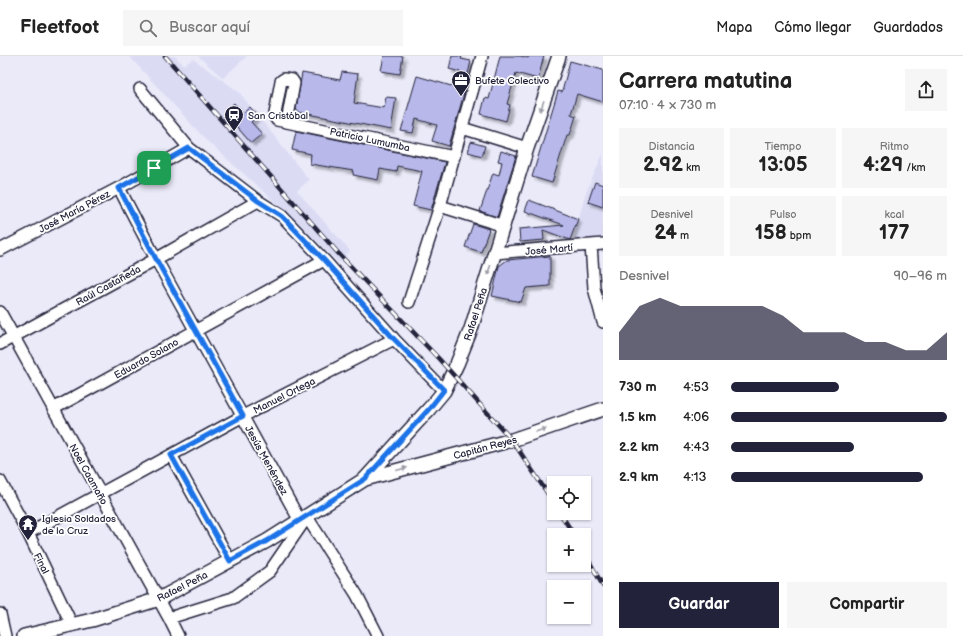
<!DOCTYPE html>
<html lang="es">
<head>
<meta charset="utf-8">
<style>
	body { margin:0; font-family:"Balsamiq Sans",sans-serif; background:#f6f6f6; color:#222; height:100vh; display:flex; flex-direction:column; font-size:15px; white-space:nowrap }
	* { box-sizing:border-box; margin:0 }
	p { font-size:13px; color:#767676 }
	.icon { flex:none; width:22px; height:22px; fill:none; stroke:currentColor; stroke-width:2; stroke-linecap:round; stroke-linejoin:round }
	.map { position:relative; flex:1; overflow:hidden }
	.side { display:flex; flex-direction:column; background:#fff; width:360px }
	.side>* { flex:none }
	.tools { position:absolute; left:547px; top:420px; display:grid; gap:8px }
	.tools a { display:grid; place-items:center; width:44px; height:44px; border-radius:0px; background:#fff; box-shadow:0 1px 3px #0004; font-size:20px }
	.pin { position:absolute; display:grid; place-items:center; width:34px; height:34px; color:#fff; margin:-17px; border-radius:8px; box-shadow:0 2px 6px #0006 }
	.round { display:grid; place-items:center; flex:none; width:42px; height:42px; border-radius:0px; background:#f6f6f6 }
	.overview { display:flex; align-items:center; justify-content:space-between; height:68px; padding:0 16px }
	h1 { font-size:22px; font-weight:700; line-height:30px }
	.figures { display:grid; grid-template-columns:repeat(3,1fr); gap:6px; height:68px; padding:4px 16px }
	.figures div { display:grid; align-content:center; border-radius:0px; background:#f6f6f6; text-align:center }
	.figures b { font-size:20px; font-weight:700 }
	.figures small { font-size:11px; font-weight:400 }
	.figures p { font-size:11px }
	.chart { height:112px; padding:8px 16px }
	.chart p { display:flex; justify-content:space-between }
	.chart svg { width:100%; height:72px; margin-top:4px; fill:#22223b; opacity:.7 }
	.button { display:flex; gap:8px; margin-top:auto; padding:8px 16px }
	.button a { flex:1; height:46px; border-radius:0px; background:#22223b; color:#fff; font-size:16px; font-weight:700; line-height:46px; text-align:center }
	.button a+a { background:#f6f6f6; color:#222 }
	ul { padding:0 16px; list-style:none; font-size:13px }
	li { display:grid; grid-template-columns:64px 48px 1fr; align-items:center; height:30px }
	li i { height:10px; border-radius:5px; background:#22223b }
	header { display:flex; align-items:center; gap:24px; box-sizing:border-box; height:56px; padding:0 20px; background:#fff; border-bottom:1px solid #e0e0e0 }
	header strong { font-size:19px }
	nav { display:flex; gap:22px; margin-inline-start:auto; font-size:14px }
	.search { width:280px; height:36px; background:#f6f6f6; display:flex; align-items:center; gap:10px; box-sizing:border-box; padding:0 14px; border-radius:0px; color:#767676; font-size:15px }
	main { display:flex; flex:1; min-height:0 }
	.map>svg:first-child { display:block }
</style>
</head>
<body>
<header>
<strong>Fleetfoot</strong>
<div class="search"><svg class="icon" aria-label="search" viewBox="0 0 24 24"><circle cx="10" cy="10" r="6"/><path d="M15 15l6 6"/></svg>Buscar aquí</div>
<nav><a>Mapa</a><a>Cómo llegar</a><a>Guardados</a></nav>
</header>
<main>
<div class="map">
<svg width="603" height="580" viewBox="0 0 603 580">
	<defs>
		<filter id="shadow"><feDropShadow dx="3.5" dy="3.5" stdDeviation="1" flood-color="#0004"/></filter>
	</defs>
	<rect width="100%" height="100%" fill="#eaeaf9"/>
	<filter id="ink" filterUnits="userSpaceOnUse"><feTurbulence type="fractalNoise" baseFrequency=".025" numOctaves="2"/><feDisplacementMap in="SourceGraphic" scale="8" xChannelSelector="R" yChannelSelector="G"/><feConvolveMatrix kernelMatrix="1 2 1 2 8 2 1 2 1" color-interpolation-filters="sRGB"/></filter>
	<g filter="url(#ink)">
		<path fill="#dbdbf4" d="M129,0h46l9,9 9,-6 46,33 70,88 -12,11 53,60 -11,12 -56,-54 -76,-68z
			M198,0h49l-24,22z
			M603,98v83l-30,3 12,-45z"/>
		<path fill="#b8b8ea" stroke="#22223b" filter="url(#shadow)" d="M384,0h19l-3,18 -19,-3z
			M452,0h10l-1,3 10,2 -3,13 -19,-5z
			M500,0h20l8,2 1,-2h15l-6,23 -22,-6 -9,31 3,1 -4,16 -25,-7 4,-16 4,1z
			M570,5l33,9v32l-26,-8 -6,20 5,2 -6,19h-3l-15,48 -20,-6 26,-86 4,1z
			M342,16l16,2 -4,29 30,5 2,-11 10,1 -5,32 -93,-18 -2,-3 6,-36 38,7z
			M417,20l48,14 -16,56 -17,-5 5,-16 -21,-6 -3,14 -12,-2z
			M234,47l9,10 7,-6 8,9 -7,6 11,12 -11,9 -27,-31z
			M296,75l149,31 -14,48 -18,-4 9,-35 -25,-5 -1,6 -16,-3 -2,11 -25,-5 1,-4 -44,-7 1,-10 -19,-4z
			M471,86l14,4 -3,10 -14,-4z
			M501,95l15,5 -19,61 -17,-6 13,-38 6,2 3,-13 -4,-1z
			M595,126l8,3v22l-15,-5z
			M529,144l49,19 -8,21 -27,-10 1,10 -24,2 -1,-13 45,-4 -39,-14z
			M473,168l16,5 -8,23 -16,-5z
			M550,200v30l-24,2 -5,14 -29,-6 7,-30 8,-6z"/>
		<g fill="none" stroke-linecap="round" stroke-linejoin="round">
			<g stroke="#22223b" stroke-width="14">
				<path id="minor" d="M140,33l49,59 69,53 24,15 42,44 70,79 50,52
					M287,66l7,-39 -2,-3 -8,-1 -3,2 -6,33v3l2,3 177,37
					M462,72l65,20
					M119,132l37,71 144,262
					M440,150l64,20
					M591,189l3,43 9,34
					M0,194l119,-62 70,-40
					M495,197l108,-9
					M409,246l31,-96 42,-150
					M0,256l169,306 9,18
					M0,288l156,-85 102,-58
					M53,353l271,-149
					M171,399l59,106
					M0,425l28,52 44,92
					M28,477l215,-117 151,-77
					M0,558l5,22
					M169,562l64,-20 37,-27 37,-54 50,78 21,41"/>
			</g>
			<g stroke="#22223b" stroke-width="16">
				<path id="tertiary" d="M365,423l147,-39 91,-31
					M24,580l68,-16 67,-21 108,-58 98,-62 64,-70 15,-18 13,-27 14,-35 56,-181 32,-92"/>
			</g>
			<use href="#minor" stroke="#fff" stroke-width="11"/>
			<use href="#tertiary" stroke="#fff" stroke-width="13"/>
			<g stroke="#22223b" stroke-width="4.5">
				<path id="rail" d="M165,0l173,197 101,106 73,81 42,63
					M560,457l14,22
					M584,496l19,34"/>
			</g>
			<use href="#rail" stroke="#fff" stroke-width="3" stroke-dasharray="9" stroke-linecap="butt"/>
		</g>
		<defs><path id="oneway-solid" d="M-6-.8H1V-3.2L6.5 0L1 3.2V.8H-6Z"/></defs>
		<g fill="#9c9ca7">
			<use href="#oneway-solid" transform="translate(542 50) rotate(109)"/>
			<use href="#oneway-solid" transform="translate(489 214) rotate(108)"/>
			<use href="#oneway-solid" transform="translate(541 374) rotate(-19)"/>
			<use href="#oneway-solid" transform="translate(402 413) rotate(-15)"/>
		</g>
	</g>
	<g fill="none" stroke-linecap="round" stroke-linejoin="round" filter="url(#ink)">
		<g stroke="#fff" stroke-width="8">
			<path id="route" d="M189,92l69,53 24,15 42,44 70,79 50,51 -15,19 -64,70 -98,62 -37,20 -59,-106 72,-39 -87,-157 -37,-71z"/>
		</g>
		<use href="#route" stroke="#1a73e8" stroke-width="5"/>
	</g>
	<defs>
		<g id="office-pin" transform="scale(1)"><path d="M0 17L-7.5 6A9.5 9.5 0 1 1 7.5 6Z" fill="#22223b" stroke="#fff"/><path d="M-6-3h4V-5.5h4V-3h4V5H-6ZM-1-4.5V-3h2v-1.5ZM-6 0V1H6V0Z" fill="#fff"/></g>
		<g id="station-pin" transform="scale(1)"><path d="M0 17L-7.5 6A9.5 9.5 0 1 1 7.5 6Z" fill="#22223b" stroke="#fff"/><path d="M-3-6H3Q5-6 5-4V2Q5 4 3 4L4.5 6H3L1.5 4h-3L-3 6H-4.5L-3 4Q-5 4-5 2V-4Q-5-6-3-6ZM-3.5-4v3h7v-3ZM-3.5 1v1.5H-2V1ZM2 1v1.5H3.5V1Z" fill="#fff"/></g>
		<g id="temple-pin" transform="scale(1)"><path d="M0 17L-7.5 6A9.5 9.5 0 1 1 7.5 6Z" fill="#22223b" stroke="#fff"/><path d="M0-6L5-2H3V0L6.5 2.5H4V6H1.5V3h-3V6H-4V2.5H-6.5L-3 0V-2H-5Z" fill="#fff"/></g>
	</defs>
	<g fill-rule="evenodd">
		<use href="#office-pin" x="461" y="24"/>
		<use href="#station-pin" x="234" y="59"/>
		<use href="#temple-pin" x="28" y="468"/>
	</g>
	<g text-anchor="middle" stroke-width="3.5" stroke-linejoin="round" paint-order="stroke">
		<g font-size="10" fill="#22223b" stroke="#fff" text-anchor="start">
			<text x="475" y="28">Bufete Colectivo</text>
			<text x="248" y="63">San Cristóbal</text>
			<text x="42" y="466">Iglesia Soldados<tspan x="42" dy="12">de la Cruz</tspan></text>
		</g>
		<g font-size="10" fill="#22223b" stroke="#fff">
			<text transform="translate(370 83) rotate(12)" y="4">Patricio Lumumba</text>
			<text transform="translate(74 155) rotate(-28)" y="4">José María Pérez</text>
			<text transform="translate(549 193) rotate(-5)" y="4">José Martí</text>
			<text transform="translate(108 229) rotate(-29)" y="4">Raúl Castañeda</text>
			<text transform="translate(475 258) rotate(-72)" y="4">Rafael Peña</text>
			<text transform="translate(146 302) rotate(-29)" y="4">Eduardo Solano</text>
			<text transform="translate(284 339) rotate(-27)" y="4">Manuel Ortega</text>
			<text transform="translate(485 391) rotate(-15)" y="4">Capitán Reyes</text>
			<text transform="translate(267 404) rotate(61)" y="4">Jesús Menéndez</text>
			<text transform="translate(89 418) rotate(61)" y="4">Noel Caamaño</text>
			<text transform="translate(42 507) rotate(64)" y="4">Final</text>
			<text transform="translate(182 530) rotate(-27)" y="4">Rafael Peña</text>
		</g>
	</g>
</svg>
<div class="tools">
<a><svg class="icon" aria-label="locate" viewBox="0 0 24 24"><circle cx="12" cy="12" r="6"/><path d="M12 2v4M12 18v4M2 12h4M18 12h4"/></svg></a>
<a>+</a>
<a>−</a>
</div>
<div class="pin" style="left:154px;top:112px;background:#1e9e55"><svg class="icon" aria-label="arrive" viewBox="0 0 24 24"><path d="M6 21V4h12l-3 4 3 4H6"/></svg></div>
</div>
<section class="side">
<div class="overview"><div><h1>Carrera matutina</h1><p>07:10 · 4 × 730 m</p></div><a class="round"><svg class="icon" aria-label="share" viewBox="0 0 24 24"><path d="M12 15V3M7 8l5-5 5 5M5 13v7h14v-7"/></svg></a></div>
<div class="figures">
<div><p>Distancia</p><b>2.92<small> km</small></b></div>
<div><p>Tiempo</p><b>13:05</b></div>
<div><p>Ritmo</p><b>4:29<small> /km</small></b></div>
</div>
<div class="figures">
<div><p>Desnivel</p><b>24<small> m</small></b></div>
<div><p>Pulso</p><b>158<small> bpm</small></b></div>
<div><p>kcal</p><b>177</b></div>
</div>
<div class="chart"><p><span>Desnivel</span>90–96 m</p>
<svg viewBox="0 0 160 44" preserveAspectRatio="none"><path d="M0 44V27L10 11L20 6L30 11L40 11L50 11L60 11L70 11L80 17L90 27L100 27L110 27L120 33L130 33L140 38L150 38L160 27V44z"/></svg>
</div>
<ul>
<li><b>730 m</b>4:53<i style="width:50%"></i></li>
<li><b>1.5 km</b>4:06<i style="width:100%"></i></li>
<li><b>2.2 km</b>4:43<i style="width:57%"></i></li>
<li><b>2.9 km</b>4:13<i style="width:89%"></i></li>
</ul>
<div class="button"><a>Guardar</a><a>Compartir</a></div>
</section>
</main>
</body>
</html>
